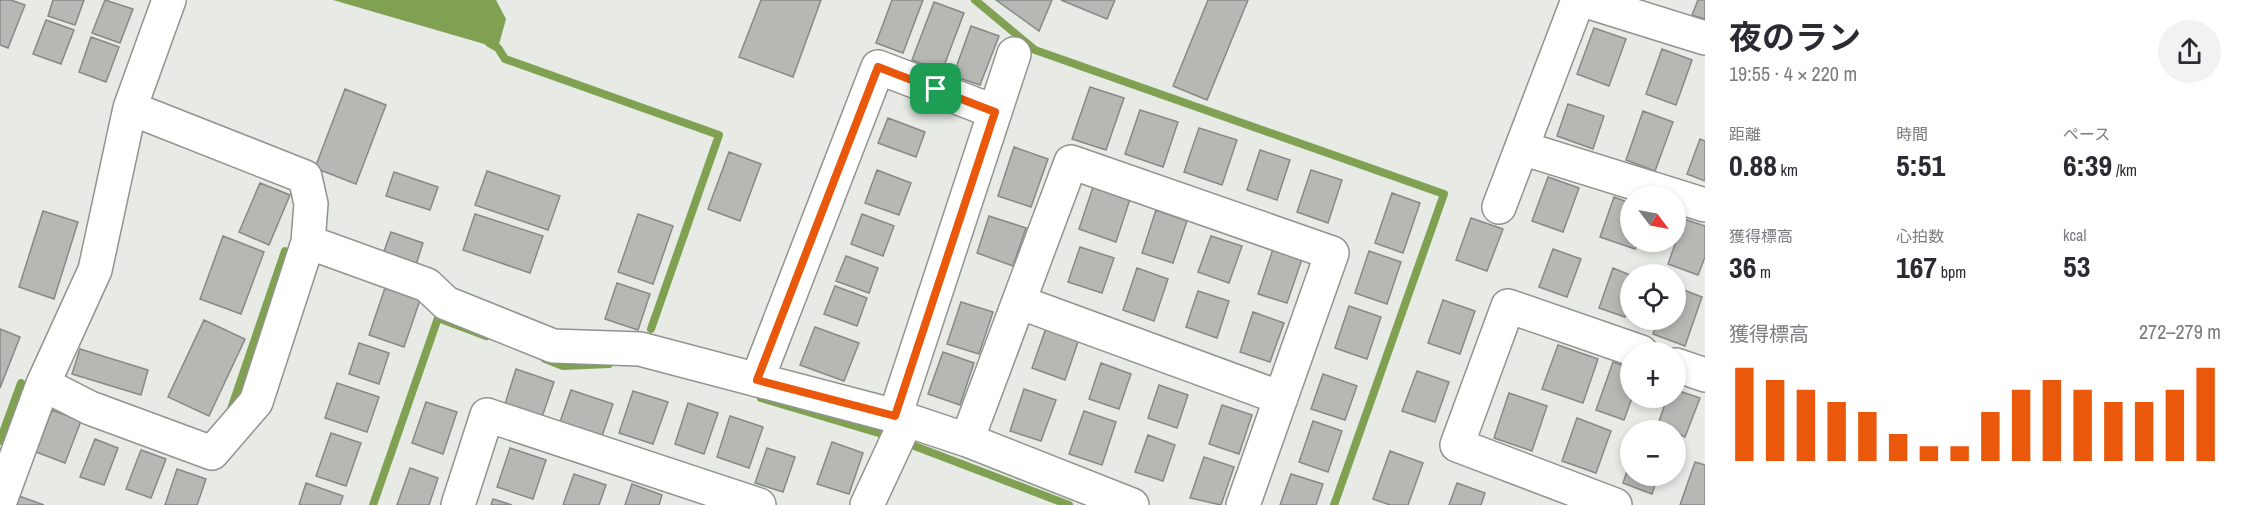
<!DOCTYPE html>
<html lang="ja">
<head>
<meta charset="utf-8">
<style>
	body { margin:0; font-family:"Archivo Narrow","Noto Sans JP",sans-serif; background:#f2f2f3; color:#2b2b33; height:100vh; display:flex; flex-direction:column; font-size:22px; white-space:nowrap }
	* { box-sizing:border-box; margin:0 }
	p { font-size:20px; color:#7c7c81 }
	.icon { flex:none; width:33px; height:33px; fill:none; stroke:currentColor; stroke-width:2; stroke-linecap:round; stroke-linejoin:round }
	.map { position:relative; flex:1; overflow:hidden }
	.drawer { display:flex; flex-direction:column; background:#fff; width:540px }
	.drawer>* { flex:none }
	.needle { width:39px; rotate:122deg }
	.fabs { position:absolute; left:1620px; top:186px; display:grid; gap:12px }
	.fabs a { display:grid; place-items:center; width:66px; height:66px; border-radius:50%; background:#fff; box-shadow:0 3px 9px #0003; font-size:30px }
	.pin { position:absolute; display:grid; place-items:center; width:51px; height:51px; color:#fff; margin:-26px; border-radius:12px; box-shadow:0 3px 9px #0006 }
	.round { display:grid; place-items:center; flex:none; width:63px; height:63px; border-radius:32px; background:#f2f2f3 }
	.overview { display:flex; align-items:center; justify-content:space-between; height:102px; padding:0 24px }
	h1 { font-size:33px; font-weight:700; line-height:45px }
	.metrics { display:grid; grid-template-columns:repeat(3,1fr); gap:9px; height:102px; padding:6px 24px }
	.metrics div { display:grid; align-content:center }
	.metrics b { font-size:30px; font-weight:700 }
	.metrics small { font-size:16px; font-weight:400 }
	.metrics p { font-size:16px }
	.chart { height:168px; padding:12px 24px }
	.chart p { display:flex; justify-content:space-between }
	.chart svg { width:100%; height:108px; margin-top:6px; stroke:#ea580c; stroke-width:6 }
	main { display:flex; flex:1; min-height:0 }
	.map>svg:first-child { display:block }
</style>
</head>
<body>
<main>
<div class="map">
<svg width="1705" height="505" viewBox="0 0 1705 505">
	<rect width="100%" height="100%" fill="#e8eae6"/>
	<path fill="#80a151" d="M333,0h163l10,19 -8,29z"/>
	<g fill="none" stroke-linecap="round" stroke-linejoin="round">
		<path stroke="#80a151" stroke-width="8" d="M975,0l60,50 409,144 -110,311
			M489,43l9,5 7,11 214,76 -68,194
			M545,359l18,7 46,-2
			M761,398l131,39
			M230,412l55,-161
			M0,441l21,-58
			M904,442l165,63
			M373,505l65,-187 48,18"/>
	</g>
	<path fill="#b6b8b4" stroke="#878985" stroke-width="1.5" d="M0,0h11l14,5 -17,43 -8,-3z
		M53,0h31l-9,25 -27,-9z
		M105,0l28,9 -13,34 -28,-10z
		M761,0h60l-28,77 -54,-20z
		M892,0h31l-20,53 -27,-10z
		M996,0h56l-13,31z
		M1061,0h54l-8,19z
		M1208,0h40l-41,100 -34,-14z
		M1698,0h7v19l-13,-4z
		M934,2l30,11 -22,58 -30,-11z
		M46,20l28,10 -13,34 -28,-10z
		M971,26l28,10 -19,49 -27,-9z
		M1594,28l32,11 -17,47 -32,-12z
		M91,37l28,10 -13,35 -27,-10z
		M1662,49l30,11 -16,45 -30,-11z
		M1090,87l34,11 -18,52 -34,-11z
		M345,89l41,16 -30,79 -41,-16z
		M1568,104l36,12 -11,33 -36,-13z
		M1140,110l38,12 -15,45 -38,-13z
		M1643,111l30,11 -18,49 -29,-11z
		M888,118l37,14 -9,25 -38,-14z
		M1199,128l38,12 -15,45 -38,-13z
		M1700,139l5,2v40l-18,-7z
		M1014,147l34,12 -17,48 -33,-11z
		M1260,150l30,10 -13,40 -30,-10z
		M729,152l32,12 -21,57 -32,-12z
		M877,170l34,13 -12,32 -34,-12z
		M1311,170l31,10 -14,43 -31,-11z
		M487,171l73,25 -12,34 -73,-25z
		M394,172l44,15 -8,23 -44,-14z
		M1548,177l31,11 -16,44 -31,-11z
		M1095,181l37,12 -16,49 -37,-13z
		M260,183l30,12 -21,50 -30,-13z
		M1392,193l28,10 -17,50 -28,-10z
		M1614,197l16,6v39h8l-3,7 -35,-12z
		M1156,210l31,11 -14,42 -31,-10z
		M43,211l35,11 -24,77 -35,-12z
		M475,214l68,22 -13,37 -67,-23z
		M638,214l35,12 -20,58 -35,-12z
		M862,214l32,12 -11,30 -32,-12z
		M989,216l37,12 -13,38 -36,-13z
		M1471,218l32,11 -16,42 -31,-11z
		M1684,219l21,7v31l-7,18 -30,-11z
		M391,232l32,11 -8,25 -33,-11z
		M223,236l41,16 -23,62 -41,-15z
		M1211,236l31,10 -13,37 -31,-11z
		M1080,247l34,11 -12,35 -34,-11z
		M1273,249l29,10 -15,44 -29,-9z
		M1553,249l28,10 -14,38 -28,-10z
		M1369,251l32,11 -14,42 -32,-11z
		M846,256l32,12 -9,25 -33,-12z
		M1137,268l31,11 -14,42 -31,-11z
		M1613,268l17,7v28l-5,14 -26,-9z
		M617,283l33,11 -12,36 -33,-11z
		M386,285l35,12 -17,50 -35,-12z
		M835,286l32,12 -10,28 -33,-12z
		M1676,287l26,10 -17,49 -32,-12 5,-14h18z
		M1198,291l31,10 -12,37 -31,-11z
		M1443,300l32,11 -15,43 -32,-11z
		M961,302l32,10 -14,42 -32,-10z
		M1349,306l32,11 -14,42 -32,-11z
		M1253,312l31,11 -14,39 -30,-10z
		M204,320l41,19 -36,77 -41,-19z
		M815,327l44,16 -15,38 -44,-16z
		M1046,328l33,11 -14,41 -33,-12z
		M0,329l20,8 -20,51z
		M359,343l30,10 -10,31 -30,-10z
		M1558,345l40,14 -15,44 -41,-14z
		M80,349l68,21 -7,25 -69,-21z
		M943,352l31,11 -14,42 -32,-11z
		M1613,362l17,6 2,30 -8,22 -28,-10z
		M1101,363l30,11 -12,35 -30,-10z
		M516,369l38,13 -12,35 -37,-13z
		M1417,371l32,11 -14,40 -33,-11z
		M1323,374l34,12 -12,34 -34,-11z
		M337,383l42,14 -12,35 -42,-14z
		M1159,385l29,10 -11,33 -29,-10z
		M1024,389l32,11 -15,41 -31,-10z
		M571,390l42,14 -12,35 -42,-14z
		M1676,390l24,8 -15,39 -9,-4v-3l-19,-3 10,-29h9z
		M633,391l35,11 -15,42 -34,-11z
		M1509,393l38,13 -15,45 -38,-13z
		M426,402l31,10 -14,42 -31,-11z
		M688,403l30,10 -14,41 -29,-10z
		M1222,405l30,10 -13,39 -30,-10z
		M52,410l29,11 -16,42 -29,-11z
		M1084,411l32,11 -14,43 -33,-11z
		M730,416l33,11 -14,41 -32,-11z
		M1577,418l34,13 -15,42 -34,-12z
		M1313,421l29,10 -14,41 -29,-10z
		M331,433l30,10 -15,43 -30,-10z
		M1148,435l27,10 -12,36 -28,-9z
		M95,439l23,9 -14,37 -24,-8z
		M832,442l31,11 -14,41 -32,-10z
		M510,448l36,12 -13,39 -36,-12z
		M767,448l28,9 -12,35 -28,-9z
		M141,450l25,9 -15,39 -25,-9z
		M1390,451l33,12 -15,42h-18l-17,-6z
		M1204,457l30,10 -13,38 -31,-7z
		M1630,462v14h28l-6,18 -29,-11z
		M1695,462l10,3v40h-25z
		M410,468l28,10 -9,27h-32z
		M177,469l29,10 -9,26h-32z
		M574,474l32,11 -7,20h-36z
		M1291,474l32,10 -7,21h-36z
		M306,483l37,13 -3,9h-41z
		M1457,483l28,10 -4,12h-32z
		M632,484l30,11 -3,10h-34z
		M16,495l28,10h-31z
		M493,499l19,6h-21z"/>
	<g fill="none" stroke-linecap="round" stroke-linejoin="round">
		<g stroke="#91938f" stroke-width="36">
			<path id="minor" d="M1583,0l122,38
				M130,108l175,69 6,27 -3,38 119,43 19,18 107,43 87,3 255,67 72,24 165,65
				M1522,148l183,57
				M1499,207l79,-207
				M1019,302l262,96
				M1676,365l29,10
				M757,380l121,-313 117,45
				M43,384l47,24 122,45 44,-51 52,-160
				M895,416l119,-362
				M967,440l104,-278 261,91 -89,252
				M0,501l43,-117 52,-114 35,-162 39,-108
				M458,505l29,-90 272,90
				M867,505l39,-84
				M1615,505l-158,-60 51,-139 133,46"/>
		</g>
		<use href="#minor" stroke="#fff" stroke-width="33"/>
	</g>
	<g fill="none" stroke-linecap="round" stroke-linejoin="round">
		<g stroke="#fff" stroke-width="12">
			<path id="route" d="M878,67l117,45 -100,304 -138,-36z"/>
		</g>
		<use href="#route" stroke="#ea580c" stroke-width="8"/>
	</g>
</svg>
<div class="fabs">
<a><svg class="needle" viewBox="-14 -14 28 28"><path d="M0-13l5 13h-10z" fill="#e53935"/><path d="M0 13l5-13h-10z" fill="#7c7c81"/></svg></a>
<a><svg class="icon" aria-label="locate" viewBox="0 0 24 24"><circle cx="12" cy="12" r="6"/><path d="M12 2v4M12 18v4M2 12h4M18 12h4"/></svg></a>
<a>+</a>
<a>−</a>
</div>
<div class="pin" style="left:936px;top:89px;background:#1e9e55"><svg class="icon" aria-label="arrive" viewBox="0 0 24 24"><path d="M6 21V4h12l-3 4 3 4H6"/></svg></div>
</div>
<section class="drawer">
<div class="overview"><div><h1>夜のラン</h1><p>19:55 · 4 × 220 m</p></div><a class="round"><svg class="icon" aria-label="share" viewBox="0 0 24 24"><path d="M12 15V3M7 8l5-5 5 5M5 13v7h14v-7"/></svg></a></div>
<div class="metrics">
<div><p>距離</p><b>0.88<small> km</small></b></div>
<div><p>時間</p><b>5:51</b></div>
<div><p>ペース</p><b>6:39<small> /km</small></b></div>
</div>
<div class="metrics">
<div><p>獲得標高</p><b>36<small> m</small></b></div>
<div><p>心拍数</p><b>167<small> bpm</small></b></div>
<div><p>kcal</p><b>53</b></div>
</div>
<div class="chart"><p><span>獲得標高</span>272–279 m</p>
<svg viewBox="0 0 160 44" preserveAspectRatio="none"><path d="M5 44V6M15 44V11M25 44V15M35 44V20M45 44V24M55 44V33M65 44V38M75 44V38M85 44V24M95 44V15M105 44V11M115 44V15M125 44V20M135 44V20M145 44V15M155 44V6"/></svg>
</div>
</section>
</main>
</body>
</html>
